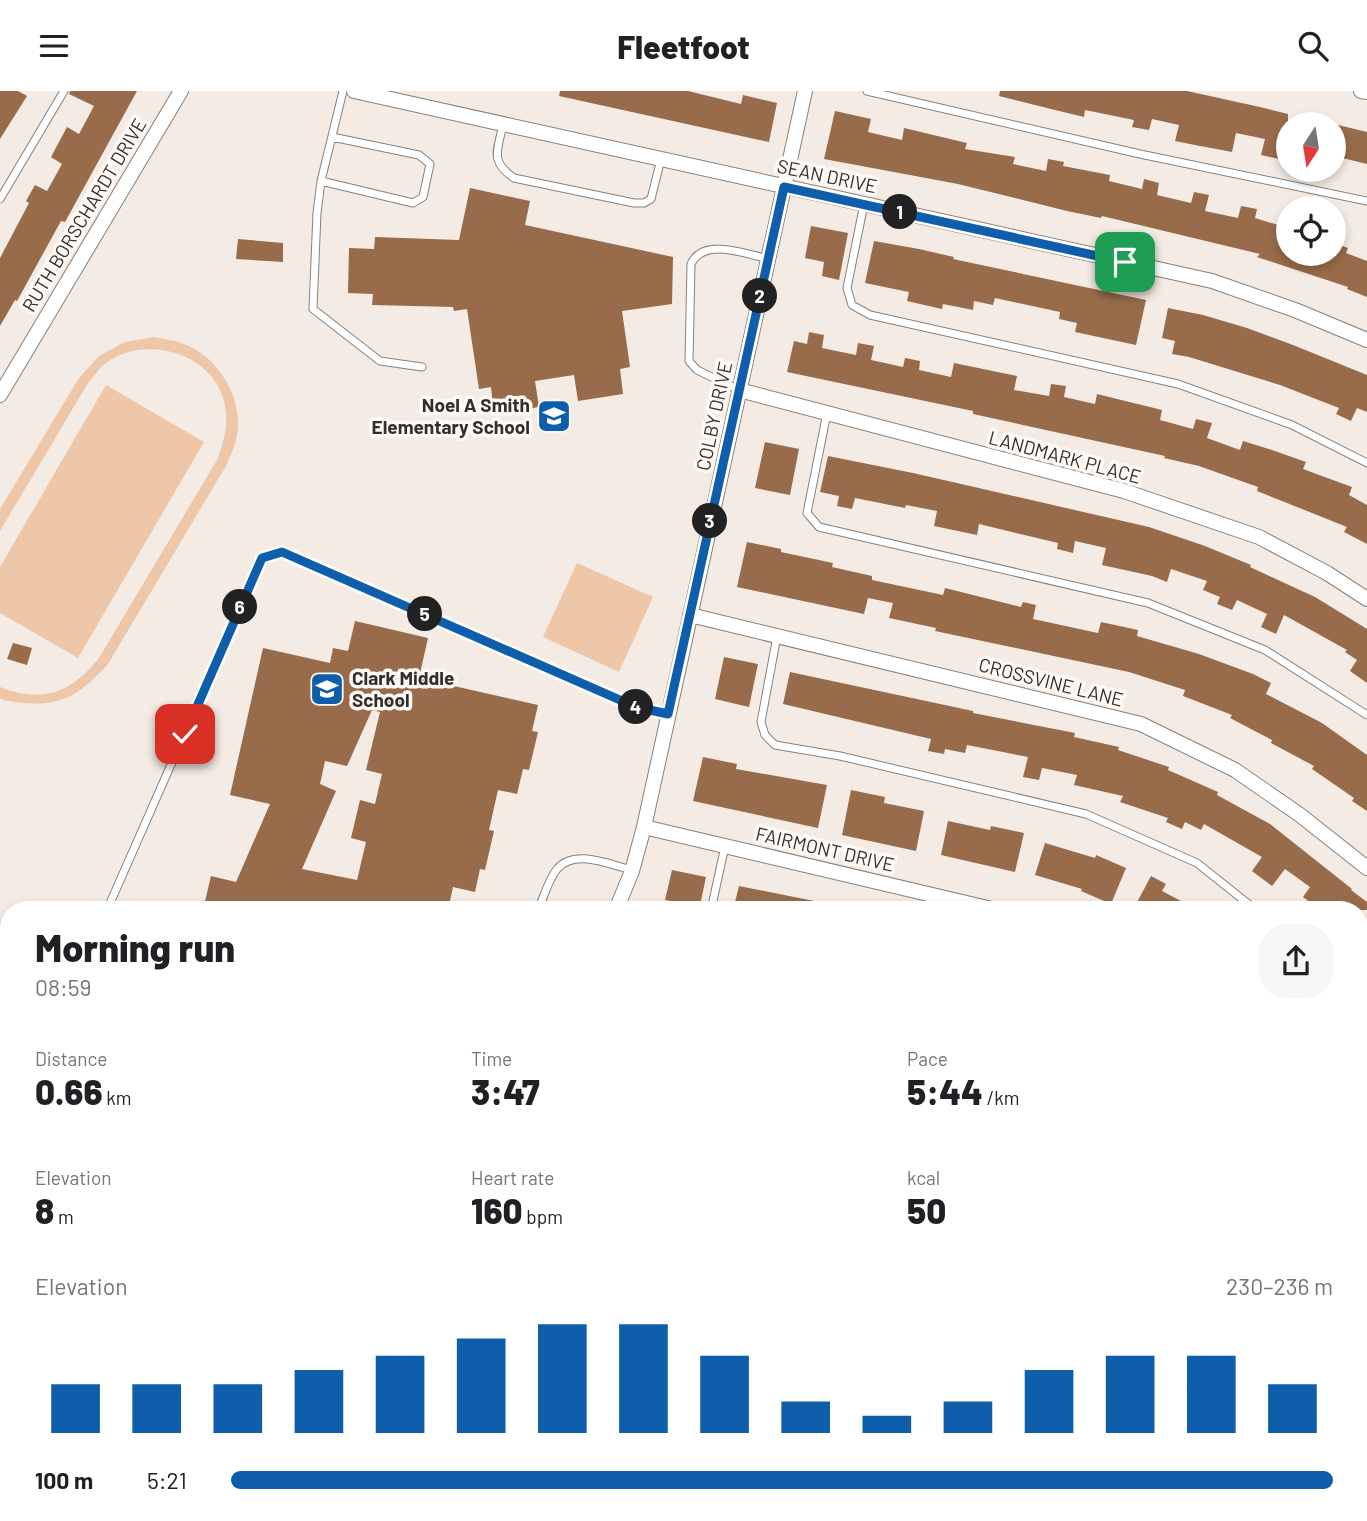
<!DOCTYPE html>
<html lang="en">
<head>
<meta charset="utf-8">
<style>
	body { margin:0; font-family:Barlow,sans-serif; background:#f6f6f6; color:#202124; height:100vh; display:flex; flex-direction:column; font-size:26px; white-space:nowrap }
	* { box-sizing:border-box; margin:0 }
	p { font-size:23px; color:#757577 }
	.icon { flex:none; width:38px; height:38px; fill:none; stroke:currentColor; stroke-width:2; stroke-linecap:round; stroke-linejoin:round }
	.map { position:relative; flex:1; overflow:hidden }
	.sheet { position:absolute; left:0px; top:810px; width:1368px; height:621px; display:flex; flex-direction:column; background:#fff; border-radius:28px 28px 0 0; box-shadow:0 4px 10px #0003 }
	.sheet>* { flex:none }
	.needle { width:46px; rotate:192deg }
	.fabs { position:absolute; left:1276px; top:21px; display:grid; gap:14px }
	.fabs a { display:grid; place-items:center; width:70px; height:70px; border-radius:50%; background:#fff; box-shadow:0 4px 10px #0003; font-size:35px }
	.pin { position:absolute; display:grid; place-items:center; width:60px; height:60px; color:#fff; margin:-30px; border-radius:14px; box-shadow:0 4px 10px #0006 }
	.km { position:absolute; width:35px; height:35px; margin:-18px; border-radius:50%; background:#222; color:#fff; font-size:19px; line-height:35px; text-align:center }
	.round { display:grid; place-items:center; flex:none; width:74px; height:74px; border-radius:28px; background:#f6f6f6 }
	.headline { display:flex; align-items:center; justify-content:space-between; height:119px; padding:0 35px }
	h1 { font-size:38px; font-weight:800; line-height:52px }
	.metrics { display:grid; grid-template-columns:repeat(3,1fr); gap:10px; height:119px; padding:7px 35px }
	.metrics div { display:grid; align-content:center }
	.metrics b { font-size:35px; font-weight:800 }
	.metrics small { font-size:19px; font-weight:400 }
	.metrics p { font-size:19px }
	.chart { height:196px; padding:14px 35px }
	.chart p { display:flex; justify-content:space-between }
	.chart svg { width:100%; height:126px; margin-top:7px; stroke:#0e5eac; stroke-width:6 }
	ul { padding:0 35px; list-style:none; font-size:23px }
	li { display:grid; grid-template-columns:112px 84px 1fr; align-items:center; height:52px }
	li i { height:18px; border-radius:9px; background:#0e5eac }
	header { display:flex; justify-content:space-between; align-items:center; height:91px; padding:0 35px; background:#fff; font-size:32px; font-weight:800 }
	.map>svg:first-child { display:block }
</style>
</head>
<body>
<header><svg class="icon" aria-label="menu" viewBox="0 0 24 24"><path d="M4 6h16M4 12h16M4 18h16"/></svg>Fleetfoot<svg class="icon" aria-label="search" viewBox="0 0 24 24"><circle cx="10" cy="10" r="6"/><path d="M15 15l6 6"/></svg></header>
<div class="map">
<svg width="1367" height="1430" viewBox="0 0 1367 1430">
	<rect width="100%" height="100%" fill="#f4ebe4"/>
	<path fill="#eec6a8" d="M154,246c9,2 19,3 27,6 38,12 65,59 55,97 -2,9 -7,18 -10,26l-118,198c-34,38 -55,45 -105,36l-3,-2v-11c42,17 71,6 99,-29l118,-198c6,-16 10,-29 9,-47 -4,-57 -77,-81 -120,-50 -7,5 -12,14 -18,20l-88,148v-22l79,-131 20,-22 26,-14z
		M106,294l98,57 -126,216 -78,-45v-46z
		M577,472l76,34 -34,75 -76,-35z"/>
	<path fill="#986c4a" fill-rule="evenodd" d="M0,0h18l9,5 -27,43z
		M70,0h67l-72,131 -4,-1 -44,80 -2,-1 -15,26v-68l29,-55 -3,-2 9,-16 12,6 15,-27 -11,-7 16,-30 12,7 15,-28 -25,-12z
		M560,0h128l53,13 2,-9 34,8 -8,39 -210,-46z
		M1000,0h187l73,16 28,7v47l-27,-6 4,-16 -29,-6 -4,19 -37,-7 -20,-4 4,-16 -27,-6 -3,11 -17,-3 2,-7 -49,-10 -1,7 -33,-8 -52,-13z
		M835,20l36,8 -3,13 34,8 2,-12 63,15 -2,6 50,8 -2,7 33,7 2,-12 16,3 -1,4 47,9 -1,6 33,8 2,-10 15,4 -2,12 34,8 3,-11 15,3 -4,16 33,7 3,-12 16,3 -2,9 33,10v26h46v-11l14,5 -2,5 21,8v36l-20,-8 1,-2 -91,-30 3,-3 -158,-38 -1,2 -34,-7 -109,-27 -134,-25z
		M1334,33l33,8v32l-33,-8z
		M470,97l60,13 -5,24 148,32 -1,47 -50,7 8,56 -10,2 3,25 -45,7 -4,-26 -39,6 4,26 -45,7 -3,-27 -12,2 -12,-80 -13,2 -1,-4 -81,-2 1,-11 -25,-1 1,-45 25,1 1,-12 84,3z
		M811,135l37,7 -9,47 -17,-4 2,-14 -19,-4z
		M238,148l45,4v19l-47,-3z
		M874,150l45,8 35,8 -1,2 193,41 -10,45 -61,-13 2,-9 -18,-4 1,-7 -65,-14 -2,7 -19,-4 -1,9 -30,-6 -1,5 -35,-8 2,-9 -44,-9z
		M1168,217l35,7 44,13 46,17 74,30v37l-10,-4 -6,13 -15,-7 3,-6 -59,-23 -91,-28 -17,-3 3,-13 -13,-3z
		M809,241l15,3 -2,13 34,7 2,-12 16,3 -3,14 32,7 2,-9 15,3 -1,9 32,7 3,-14 63,13 -3,14 35,6 2,-12 15,2 -2,11 31,7 2,-10 65,16 -2,10 33,9 3,-10 16,4 -5,15 33,12 3,-9 29,9 34,12 -3,7 49,18 -3,8 18,10v39l-23,-12 3,-5 -90,-36 1,-4 -59,-21 -35,-8 1,-2 -192,-42v-3l-186,-39 7,-31 13,3z
		M765,351l34,7 -9,46 -35,-7z
		M828,365l85,17 236,54 56,19 46,19 -1,2 65,30 52,32v54l-17,-12 7,-11 -12,-8 2,-2 -63,-35 -8,19 -15,-7 6,-13 -30,-14 -5,10 -15,-6 3,-7 -17,-7 4,-9 -36,-12 -4,13 -15,-6 -50,-11 4,-17 -31,-7 -2,12 -16,-4 1,-6 -79,-19 -2,11 -43,-9 3,-15 -31,-6 -1,3 -50,-10 -3,11 -15,-3 2,-10 -19,-4z
		M747,451l34,7v3l52,11 -1,4 40,9v4l71,15 2,-7 76,19 2,-5 13,3 -3,14 65,14 3,-11 37,8 -1,6 62,18 54,20 18,9 -5,11 56,29 45,32v56l-15,-10 2,-3 -42,-29 2,-3 -43,-23 1,-3 -42,-22 2,-3 -49,-19 2,-6 -56,-18 -194,-41 1,-3 -47,-10 4,-15 -25,-5 -4,16 -127,-27z
		M355,530l73,17 -9,40 119,27 -6,26 6,1 -9,38 -6,-1 -6,25 -19,-4 -9,40 5,1 -9,39 -5,-1 -5,23 -22,-5 -5,23h-245l8,-34 25,6 34,-78 -40,-9 33,-147 67,15 3,-15 15,3zM372,619l8,2 -14,58 16,4 -7,30 -15,-4 -9,38 15,4 -9,38 -55,-11 34,-78 -16,-7 5,-23 22,5z
		M13,552l19,5 -5,17 -20,-6z
		M724,566l34,7 -9,43 -34,-8z
		M790,581l183,39v2l102,20 -1,4 45,10 -1,3 51,17 -1,3 50,22 -1,3 53,29 82,65 -1,1 16,12v8h-47l-17,-13 7,-10 -25,-18 -13,17 -20,-15 10,-14 -58,-33 -3,6 -16,-8 -3,7 -16,-7 2,-4 -48,-16 3,-6 -49,-11 3,-10 -35,-7 -3,12 -16,-3 5,-20 -61,-12 -2,8 -20,-4 -1,5 -16,-3 3,-12 -148,-35z
		M703,666l34,7 -1,5 91,16 -9,43 -125,-27z
		M851,699l34,7 -1,6 40,8 -8,40 -74,-16z
		M948,730l42,9 1,-4 33,7 -9,39 -74,-17z
		M1045,752l50,15 1,-3 30,13 -15,36 -30,-13 1,-2 -47,-14z
		M672,779l34,7 -7,33h-17l2,-7 -19,-3z
		M1151,785l15,8 -4,7 36,19h-65z
		M739,795l95,19 -1,5h-100z"/>
	<g fill="none" stroke-linecap="round" stroke-linejoin="round">
		<g stroke="#888079" stroke-width="9">
			<path id="lane" d="M343,0l-22,90 -4,32 -4,96 67,52 42,6
				M867,0l273,63 227,47
				M503,33c-5,26 -14,37 11,54l120,25h10l7,-4 10,-40
				M321,90l92,22 10,-6 7,-33 -11,-9 -87,-18
				M0,108l64,-108
				M864,113l-17,84 5,17 18,10 308,69 114,41 75,38
				M739,299l-42,-20 -8,-9 2,-97c12,-27 56,-10 77,-5
				M827,322l-20,100 12,14 329,76 117,47 102,65
				M777,545l-16,86 4,13 10,10 65,11 246,58 111,49 59,47
				M107,819l155,-352 20,-6 354,155 32,7
				M538,819c6,-13 10,-30 19,-41 18,-21 53,-4 75,1
				M711,819l14,-64
				M1360,899l7,6
				M0,1185l9,4
				M1360,1245l7,-8
				M494,1423l15,7
				M907,1423h1
				M723,1430l3,-7"/>
		</g>
		<g stroke="#888079" stroke-width="16">
			<path id="street" d="M354,0l858,190 83,29 72,30
				M1361,0l6,1
				M739,299l385,101 135,46 68,36 40,26
				M0,304l181,-304
				M690,524l451,109 94,46 65,45 67,53
				M644,736l352,83
				M616,819l16,-39 12,-44 161,-736
				M0,1052l9,5
				M1360,1053l7,6
				M0,1305l9,5
				M243,1423l15,7
				M553,1430l3,-7"/>
		</g>
		<g stroke="#888079" stroke-width="21">
			<path id="secondary" d="M0,868l9,4
				M0,919l9,5
				M1360,1341l7,-10
				M1360,1411l7,-8
				M1062,1423l16,7
				M1162,1423l14,7
				M1284,1430l6,-7
				M1342,1430l7,-7"/>
		</g>
		<use href="#lane" stroke="#fff" stroke-width="7"/>
		<use href="#street" stroke="#fff" stroke-width="14"/>
		<use href="#secondary" stroke="#fff" stroke-width="19"/>
	</g>
	<g fill="none" stroke-linecap="round" stroke-linejoin="round">
		<g stroke="#fff" stroke-width="14">
			<path id="route" d="M185,643l77,-176 20,-6 354,155 32,7 116,-527 341,75"/>
		</g>
		<use href="#route" stroke="#0e5eac" stroke-width="9"/>
	</g>
	<defs>
		<g id="school-square" transform="scale(1.75)"><rect x="-9" y="-9" width="18" height="18" rx="4" fill="#0e5eac" stroke="#fff9f5"/><path d="M0-5L7-2L0 1L-7-2ZM-4 1L0 2.5L4 1V4Q0 6-4 4Z" fill="#fff"/></g>
	</defs>
	<g fill-rule="evenodd">
		<use href="#school-square" x="554" y="325"/>
		<use href="#school-square" x="327" y="598"/>
	</g>
	<g text-anchor="middle" stroke-width="7" stroke-linejoin="round" paint-order="stroke">
		<g font-size="19" fill="#312e2b" stroke="#fff9f5">
			<text transform="translate(827 85) rotate(12)" y="7">SEAN DRIVE</text>
			<text transform="translate(84 124) rotate(-59)" y="7">RUTH BORSCHARDT DRIVE</text>
			<text transform="translate(714 325) rotate(-78)" y="7">COLBY DRIVE</text>
			<text transform="translate(1065 366) rotate(15)" y="7">LANDMARK PLACE</text>
			<text transform="translate(1051 591) rotate(14)" y="7">CROSSVINE LANE</text>
			<text transform="translate(825 758) rotate(13)" y="7">FAIRMONT DRIVE</text>
		</g>
		<g font-size="19" font-weight="bold" fill="#312e2b" stroke="#fff9f5" text-anchor="end">
			<text x="530" y="321">Noel A Smith<tspan x="530" dy="22">Elementary School</tspan></text>
			<text x="352" y="594" text-anchor="start">Clark Middle<tspan x="352" dy="22">School</tspan></text>
		</g>
	</g>
</svg>
<div class="fabs">
<a><svg class="needle" viewBox="-14 -14 28 28"><path d="M0-13l5 13h-10z" fill="#e53935"/><path d="M0 13l5-13h-10z" fill="#757577"/></svg></a>
<a><svg class="icon" aria-label="locate" viewBox="0 0 24 24"><circle cx="12" cy="12" r="6"/><path d="M12 2v4M12 18v4M2 12h4M18 12h4"/></svg></a>
</div>
<div class="pin" style="left:1125px;top:171px;background:#1e9e55"><svg class="icon" aria-label="arrive" viewBox="0 0 24 24"><path d="M6 21V4h12l-3 4 3 4H6"/></svg></div>
<div class="pin" style="left:185px;top:643px;background:#d93025"><svg class="icon" aria-label="check" viewBox="0 0 24 24"><path d="M5 12l5 5 9-10"/></svg></div>
<b class="km" style="left:900px;top:121px">1</b>
<b class="km" style="left:760px;top:205px">2</b>
<b class="km" style="left:710px;top:430px">3</b>
<b class="km" style="left:636px;top:616px">4</b>
<b class="km" style="left:425px;top:523px">5</b>
<b class="km" style="left:240px;top:516px">6</b>
<section class="sheet">
<div class="headline"><div><h1>Morning run</h1><p>08:59</p></div><a class="round"><svg class="icon" aria-label="share" viewBox="0 0 24 24"><path d="M12 15V3M7 8l5-5 5 5M5 13v7h14v-7"/></svg></a></div>
<div class="metrics">
<div><p>Distance</p><b>0.66<small> km</small></b></div>
<div><p>Time</p><b>3:47</b></div>
<div><p>Pace</p><b>5:44<small> /km</small></b></div>
</div>
<div class="metrics">
<div><p>Elevation</p><b>8<small> m</small></b></div>
<div><p>Heart rate</p><b>160<small> bpm</small></b></div>
<div><p>kcal</p><b>50</b></div>
</div>
<div class="chart"><p><span>Elevation</span>230–236 m</p>
<svg viewBox="0 0 160 44" preserveAspectRatio="none"><path d="M5 44V27M15 44V27M25 44V27M35 44V22M45 44V17M55 44V11M65 44V6M75 44V6M85 44V17M95 44V33M105 44V38M115 44V33M125 44V22M135 44V17M145 44V17M155 44V27"/></svg>
</div>
<ul>
<li><b>100 m</b>5:21<i style="width:100%"></i></li>
</ul>
</section>
</div>
</body>
</html>
